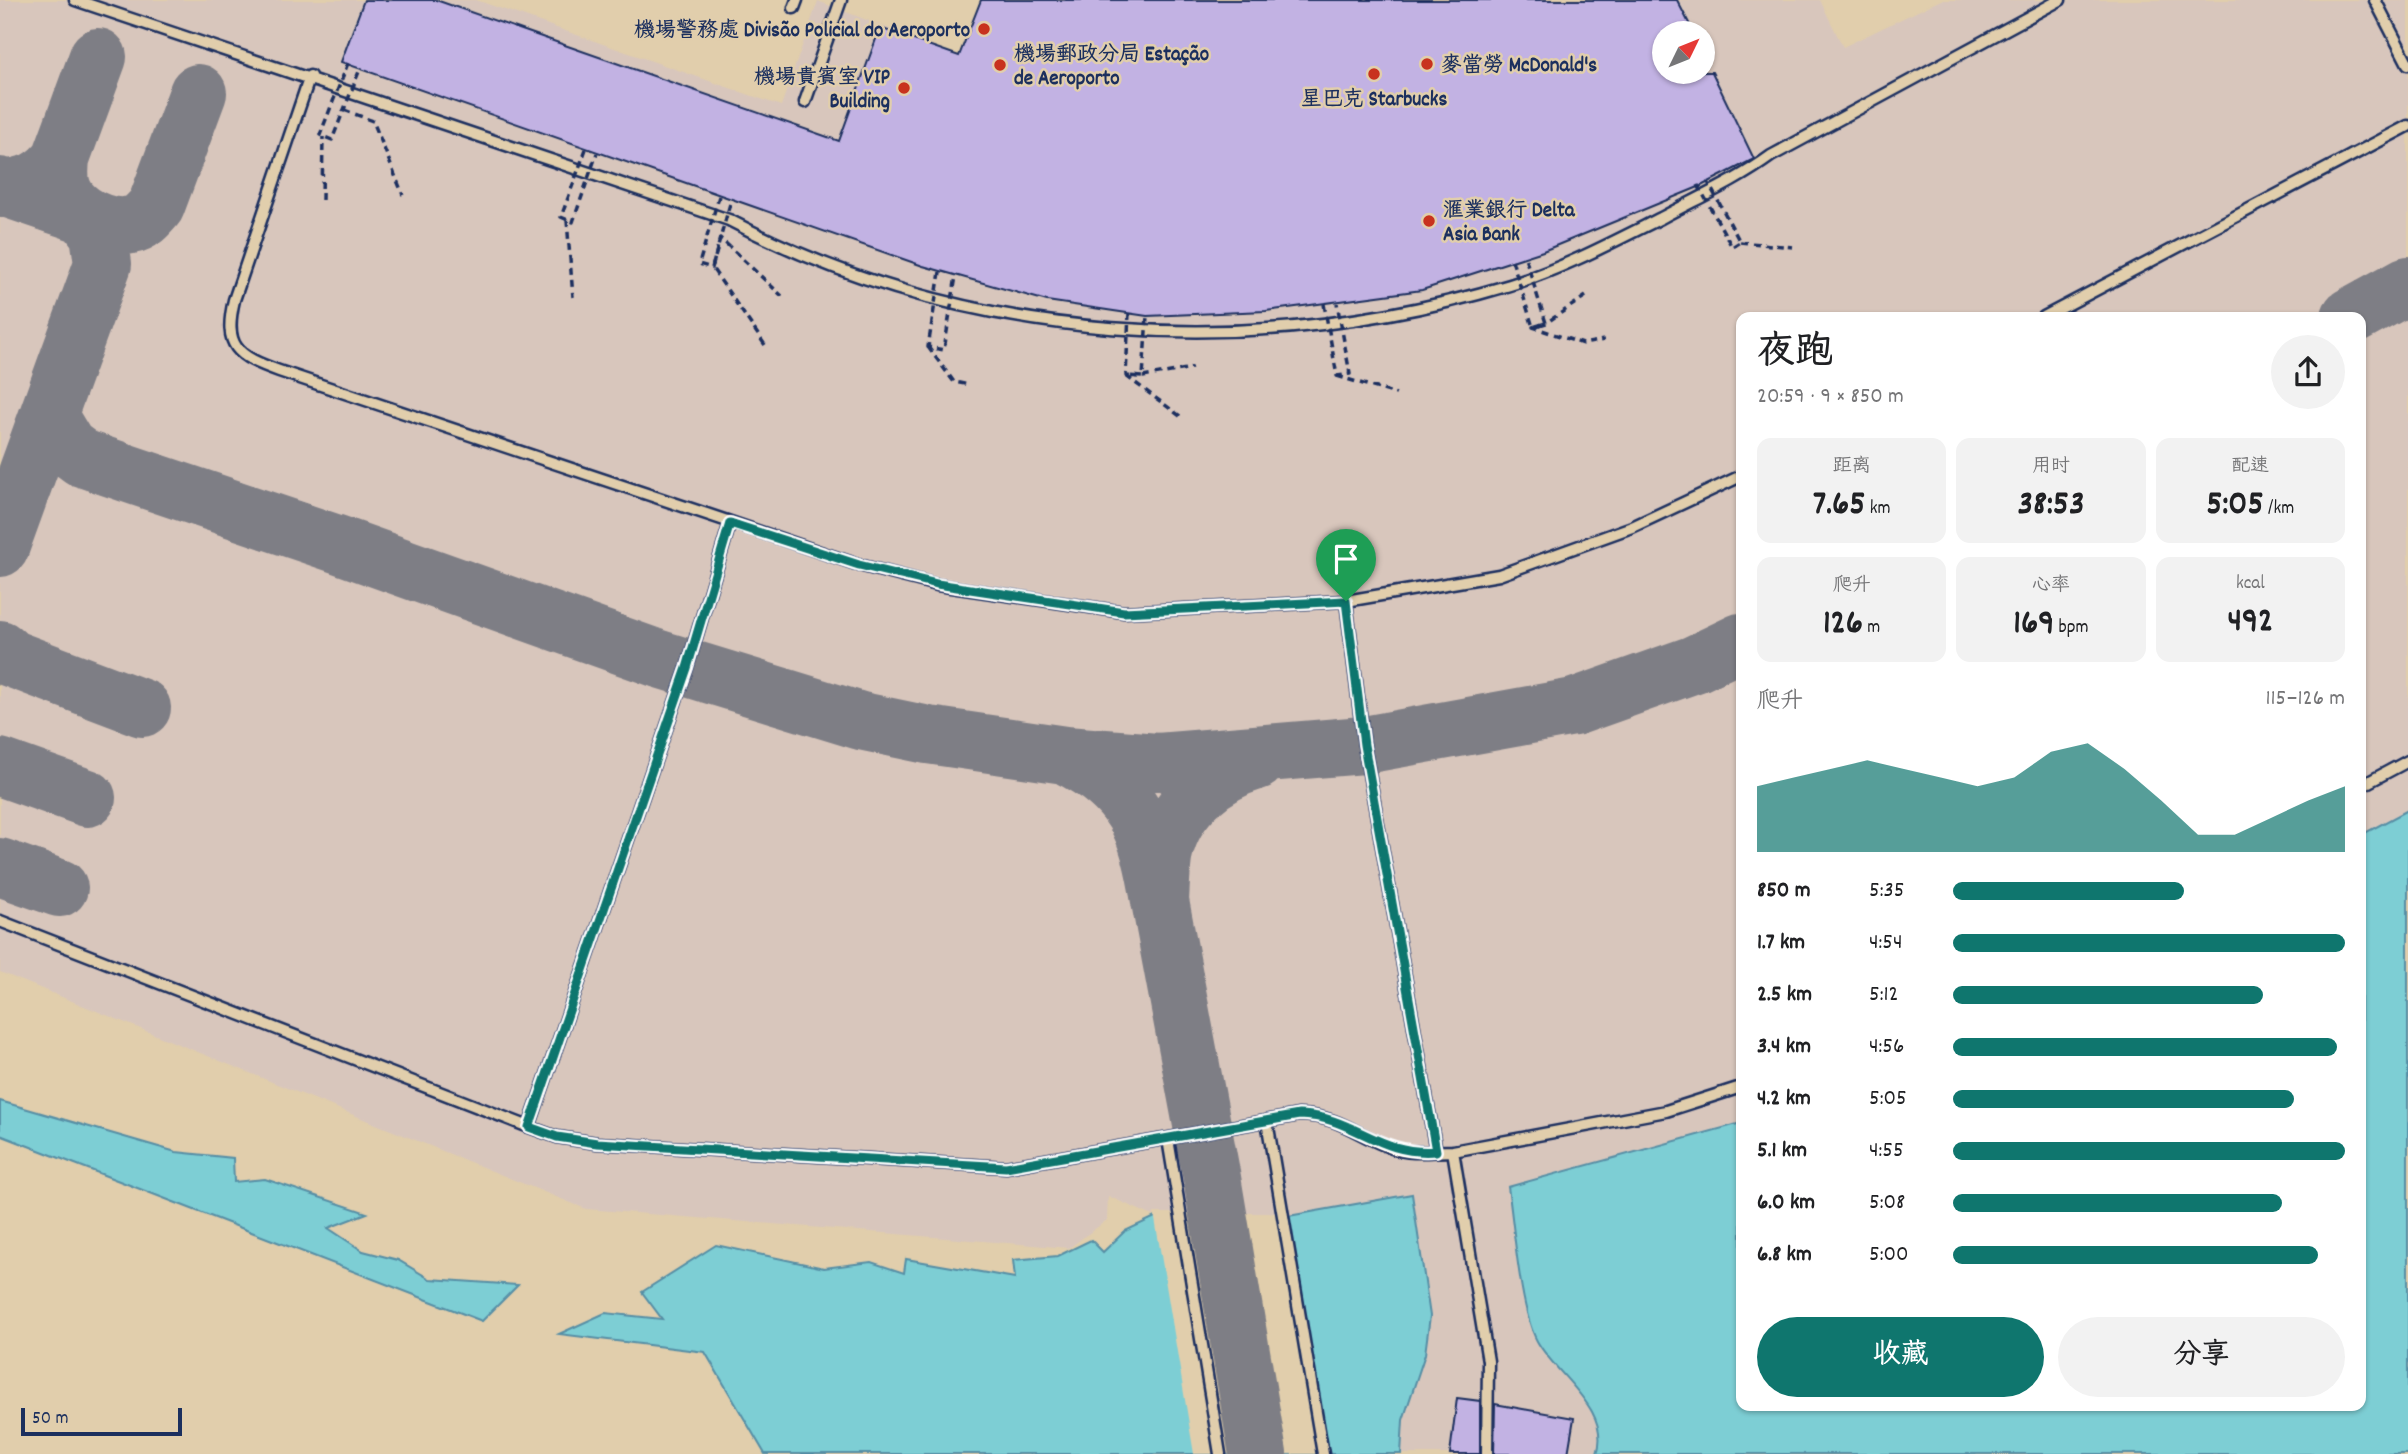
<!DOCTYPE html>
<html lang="zh">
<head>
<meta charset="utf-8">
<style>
	body { margin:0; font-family:Dekko,"LXGW WenKai TC",sans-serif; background:#f2f2f2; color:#202124; height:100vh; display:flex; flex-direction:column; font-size:26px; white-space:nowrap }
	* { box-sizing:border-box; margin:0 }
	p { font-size:23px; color:#757577 }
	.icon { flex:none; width:38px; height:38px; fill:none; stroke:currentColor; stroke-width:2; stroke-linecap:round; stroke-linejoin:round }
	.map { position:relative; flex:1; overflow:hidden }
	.details { position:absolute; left:1736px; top:312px; width:630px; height:1099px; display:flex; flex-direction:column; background:#fff; border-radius:14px; box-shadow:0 2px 5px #0004 }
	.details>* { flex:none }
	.needle { width:46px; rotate:47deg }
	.buttons { position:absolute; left:1652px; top:21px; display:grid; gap:14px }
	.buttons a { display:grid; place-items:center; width:63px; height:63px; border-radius:50%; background:#fff; box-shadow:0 2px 5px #0004; font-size:35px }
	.scale { position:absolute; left:21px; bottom:18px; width:161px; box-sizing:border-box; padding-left:7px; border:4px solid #1b2f5e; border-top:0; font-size:19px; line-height:24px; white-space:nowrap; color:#1b2f5e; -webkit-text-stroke:5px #e1ceac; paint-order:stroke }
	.pin { position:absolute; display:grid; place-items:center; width:60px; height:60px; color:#fff; margin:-72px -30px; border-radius:50% 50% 50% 0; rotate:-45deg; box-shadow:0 0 7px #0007 }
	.pin .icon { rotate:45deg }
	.round { display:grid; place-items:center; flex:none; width:74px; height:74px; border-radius:37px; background:#f2f2f2 }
	.overview { display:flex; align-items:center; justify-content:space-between; height:119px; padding:0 21px }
	h1 { font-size:38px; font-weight:700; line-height:52px }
	.stats { display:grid; grid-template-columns:repeat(3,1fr); gap:10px; height:119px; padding:7px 21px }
	.stats div { display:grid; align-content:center; border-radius:14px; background:#f2f2f2; text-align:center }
	.stats b { font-size:35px; font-weight:700 }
	.stats small { font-size:19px; font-weight:400 }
	.stats p { font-size:19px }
	.chart { height:196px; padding:14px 21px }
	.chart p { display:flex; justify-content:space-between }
	.chart svg { width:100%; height:126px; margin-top:7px; fill:#0f766e; opacity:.7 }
	.cta { display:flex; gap:14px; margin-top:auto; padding:14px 21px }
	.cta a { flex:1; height:80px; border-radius:42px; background:#0f766e; color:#fff; font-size:28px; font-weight:700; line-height:80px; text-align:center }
	.cta a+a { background:#f2f2f2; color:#202124 }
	ul { padding:0 21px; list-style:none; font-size:23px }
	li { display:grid; grid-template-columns:112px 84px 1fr; align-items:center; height:52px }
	li i { height:18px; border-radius:9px; background:#0f766e }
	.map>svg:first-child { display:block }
</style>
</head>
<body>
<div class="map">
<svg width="2408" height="1454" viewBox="0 0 2408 1454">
	<rect width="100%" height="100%" fill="#e1ceac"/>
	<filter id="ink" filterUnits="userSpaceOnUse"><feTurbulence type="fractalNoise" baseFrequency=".0143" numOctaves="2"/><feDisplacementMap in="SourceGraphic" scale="14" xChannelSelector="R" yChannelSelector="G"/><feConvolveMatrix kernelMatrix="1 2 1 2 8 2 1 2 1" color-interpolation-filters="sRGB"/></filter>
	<g filter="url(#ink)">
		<path fill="#d8c6bc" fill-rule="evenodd" d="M0,0h476l305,106 37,-105 141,55 22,-56h839l23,47 98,-47h467v1454h-1214l-39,-237 -47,-21 -1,24 -38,28 -483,-39 -586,-237zM1664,33h39v39h-39zM1741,317h620v1088h-620z"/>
		<path fill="#7dced4" stroke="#568ea5" stroke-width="2" d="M2408,810v644h-811c15,-45 -41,-78 -60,-113 -17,-31 -23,-115 -29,-154l233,-64v282h620v-570z
			M0,1101l176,51 57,6 1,24 31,-3 102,34 -39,15 35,23 35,9 32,19 88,6 -36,36 -482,-186z
			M1412,1194l18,122 -5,38 -22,66 -2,34h-636l-60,-102 -146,-18 46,-21 57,6 -20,-27 74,-47 108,23 47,-6 33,11 2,-14 109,19 -2,-18 45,-4 33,-16 12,12 22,-21 30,-14h128z"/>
		<path fill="#e1ceac" d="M1154,1213h134l40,241h-134z"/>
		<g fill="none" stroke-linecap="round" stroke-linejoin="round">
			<path stroke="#7e7e85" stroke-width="58" d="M61,158l37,-101
				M0,186l85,29 14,19 4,30 -103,284
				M0,189c27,-3 44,-8 61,-31 -1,11 -2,22 2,32 8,23 44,41 68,35 11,-2 18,-11 25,-19l42,-113
				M2350,317l58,-32
				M49,417l18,30 15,11 255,86 322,115 202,62 67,14 137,20 93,7 206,-17 210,-38 121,-43 46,-22
				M0,649l10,9 132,50
				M1065,755c70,36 83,72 95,146 1,-16 1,-34 4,-49 11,-48 49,-78 93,-91
				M0,767l87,31
				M0,867l59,21
				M1160,901l52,277 46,276"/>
		</g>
		<path fill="#c2b2e3" stroke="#1b2f5e" stroke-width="2" d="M364,0h72l403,141 41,-113 79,28 22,-56h696l17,33h-30v39h48l42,87 -53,27 -158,65 -121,39 -156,21 -119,5 -100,-15 -124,-35 -582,-204z
			M1457,1398l23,3v53h-30z
			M1495,1404l79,14 -6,36h-74z"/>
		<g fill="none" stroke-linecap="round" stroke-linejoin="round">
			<g stroke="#1b2f5e" stroke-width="15">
				<path id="service" d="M75,0l654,220c239,125 524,142 781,65 52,-16 103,-43 151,-67 37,-20 76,-37 110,-62l289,-156
					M2375,0l33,64
					M794,8l3,-8
					M310,76l-76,224c-11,47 3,56 45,71l580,194 78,20 187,27 222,-11 153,-26 133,-48 109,-51
					M805,102l36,-102
					M2044,317l364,-191
					M1346,601l18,144 72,406
					M2361,786l47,-25
					M0,921l529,206 28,10 40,6 409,24 293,-52c41,1 57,20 93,33 19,7 41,3 61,3l213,-40 75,-24
					M1267,1121l56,333
					M529,1127l158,-459 43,-145
					M1168,1139l52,315
					M1453,1151l35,210 -1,93"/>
			</g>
			<path stroke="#1b2f5e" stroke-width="3.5" stroke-dasharray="7 5" stroke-linecap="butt" d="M344,110l29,11 30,74
				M322,200l1,-63
				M567,220l6,77
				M1740,242l53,5
				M1586,296l-40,27 -13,4 50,17 21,-4
				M765,345l-53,-77 8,-30 62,58
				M928,347l26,35 16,3
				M1337,376l59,18
				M1180,416l-54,-40 17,1 49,-9"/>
			<use href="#service" stroke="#e1ceac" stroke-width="10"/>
			<path stroke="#1b2f5e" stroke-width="3.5" stroke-dasharray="7 5" stroke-linecap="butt" d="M348,63l-28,72 12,5 28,-71
				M586,149l-25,68 12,5 24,-69
				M1698,185l34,62 8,-5 -32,-60
				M719,196l-20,68 13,4 19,-68
				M1512,260l21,67 13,-4 -21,-66
				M940,272l-12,75 16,3 12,-74
				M1324,304l13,72 13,-2 -13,-71
				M1129,313l-3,63 17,1 4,-61"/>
		</g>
	</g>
	<g fill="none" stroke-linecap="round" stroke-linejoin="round" filter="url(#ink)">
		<g stroke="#fff" stroke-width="14">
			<path id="route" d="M730,523l129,42 78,19 187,28 222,-11 18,144 72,406c-59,5 -82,-35 -137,-36l-293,52 -409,-24 -40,-6 -28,-10 158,-459z"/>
		</g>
		<use href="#route" stroke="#0f766e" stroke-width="9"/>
	</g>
	<g fill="#c8321e" stroke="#e1ceac" stroke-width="2.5">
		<circle cx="984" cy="29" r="7"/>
		<circle cx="1427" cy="64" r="7"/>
		<circle cx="1000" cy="65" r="7"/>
		<circle cx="1374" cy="74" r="7"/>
		<circle cx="904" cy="88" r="7"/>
		<circle cx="1429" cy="221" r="7"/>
	</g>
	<g text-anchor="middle" stroke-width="5" stroke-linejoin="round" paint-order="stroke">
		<g font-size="21" font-weight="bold" fill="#1b2f5e" stroke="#e1ceac" text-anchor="start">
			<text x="970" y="36" text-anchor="end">機場警務處 Divisão Policial do Aeroporto</text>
			<text x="1014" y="60">機場郵政分局 Estação<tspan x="1014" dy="24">de Aeroporto</tspan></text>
			<text x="1441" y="71">麥當勞 McDonald's</text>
			<text x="890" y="83" text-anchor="end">機場貴賓室 VIP<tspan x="890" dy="24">Building</tspan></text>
			<text x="1374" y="105" text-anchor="middle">星巴克 Starbucks</text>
			<text x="1443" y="216">滙業銀行 Delta<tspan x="1443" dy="24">Asia Bank</tspan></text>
		</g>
	</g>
</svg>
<div class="buttons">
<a><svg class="needle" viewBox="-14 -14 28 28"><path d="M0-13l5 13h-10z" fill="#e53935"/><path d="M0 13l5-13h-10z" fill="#757577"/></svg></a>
</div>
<div class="scale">50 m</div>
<div class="pin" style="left:1346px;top:601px;background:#1e9e55"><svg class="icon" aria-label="arrive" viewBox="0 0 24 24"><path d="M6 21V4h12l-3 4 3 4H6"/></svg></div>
<section class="details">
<div class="overview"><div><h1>夜跑</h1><p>20:59 · 9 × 850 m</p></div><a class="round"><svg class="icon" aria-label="share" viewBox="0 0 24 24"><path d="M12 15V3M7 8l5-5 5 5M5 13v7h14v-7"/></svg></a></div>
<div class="stats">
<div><p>距离</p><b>7.65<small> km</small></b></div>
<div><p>用时</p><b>38:53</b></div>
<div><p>配速</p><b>5:05<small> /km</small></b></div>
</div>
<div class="stats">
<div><p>爬升</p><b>126<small> m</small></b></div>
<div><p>心率</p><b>169<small> bpm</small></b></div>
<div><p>kcal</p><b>492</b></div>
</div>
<div class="chart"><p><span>爬升</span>115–126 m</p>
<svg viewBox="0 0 160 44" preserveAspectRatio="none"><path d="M0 44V21L10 18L20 15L30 12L40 15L50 18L60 21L70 18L80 9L90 6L100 15L110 26L120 38L130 38L140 32L150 26L160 21V44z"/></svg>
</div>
<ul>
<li><b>850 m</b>5:35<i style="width:59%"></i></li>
<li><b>1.7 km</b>4:54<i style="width:100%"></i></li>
<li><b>2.5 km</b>5:12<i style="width:79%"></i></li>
<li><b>3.4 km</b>4:56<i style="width:98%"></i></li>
<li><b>4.2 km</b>5:05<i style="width:87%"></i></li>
<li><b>5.1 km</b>4:55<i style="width:100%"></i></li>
<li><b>6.0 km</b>5:08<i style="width:84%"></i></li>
<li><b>6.8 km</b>5:00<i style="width:93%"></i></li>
</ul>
<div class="cta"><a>收藏</a><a>分享</a></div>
</section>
</div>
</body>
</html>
